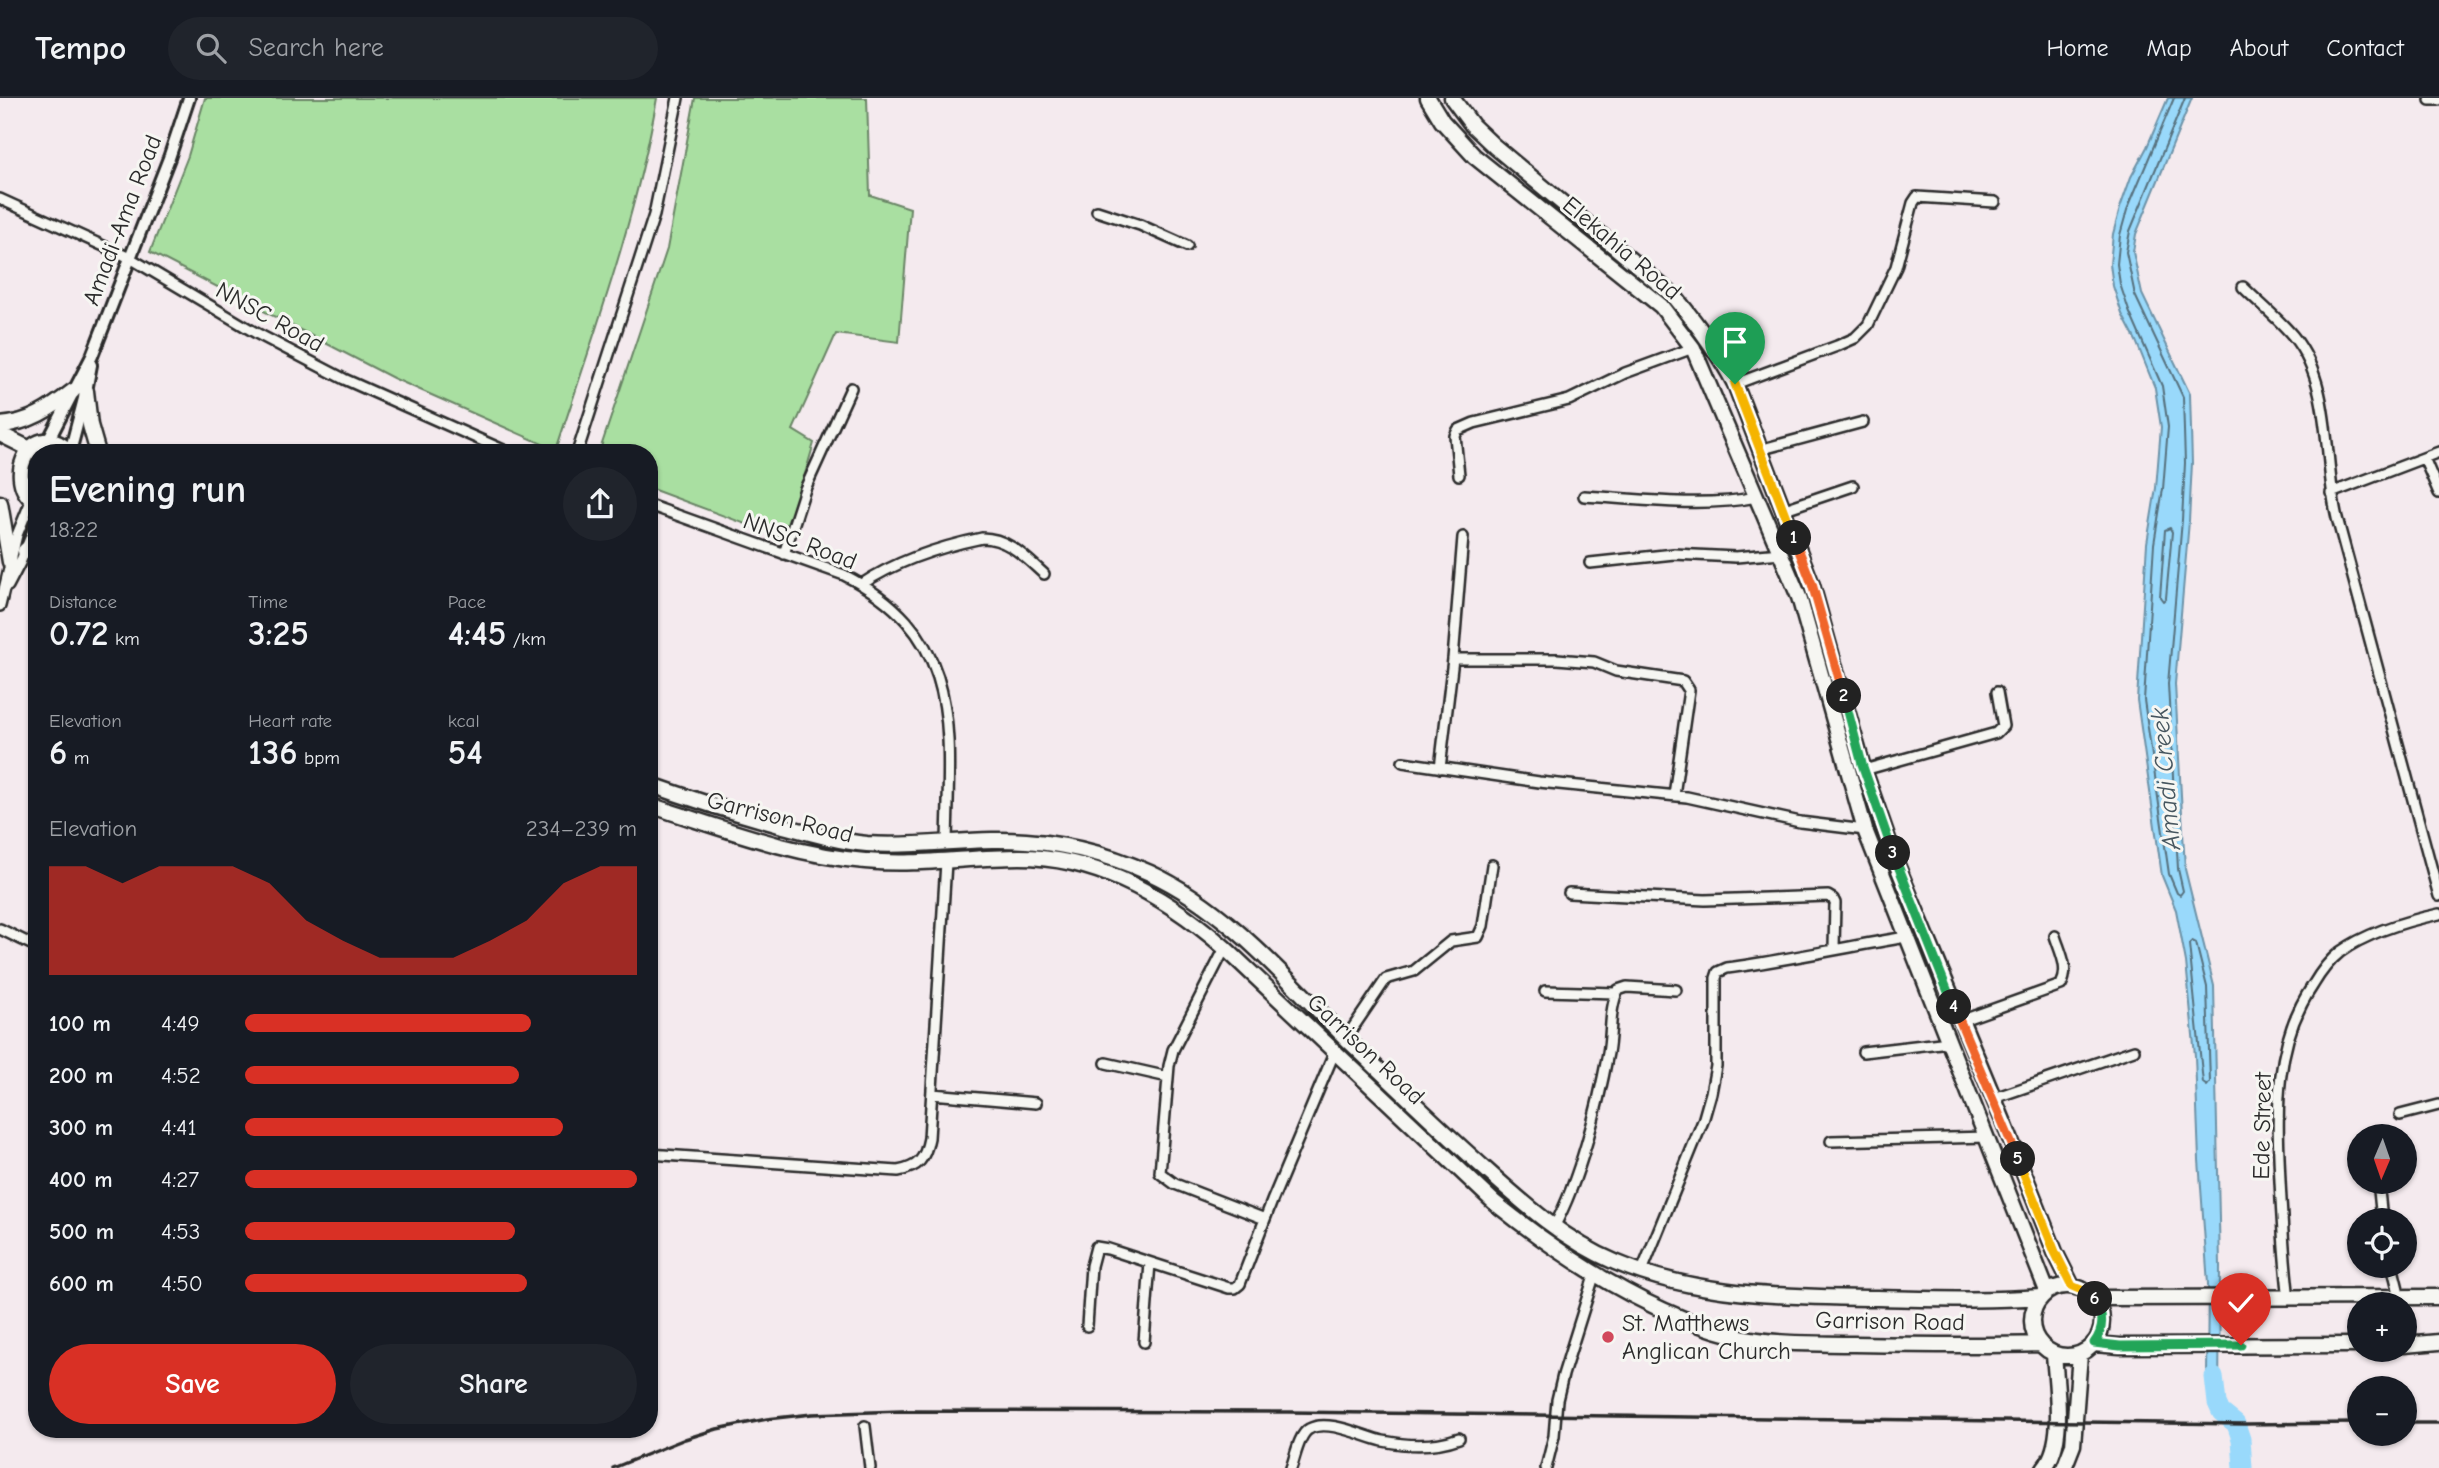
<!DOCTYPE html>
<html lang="en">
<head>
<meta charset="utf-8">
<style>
	body { margin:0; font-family:"Comic Neue",sans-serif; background:#20242c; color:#f1f3f6; height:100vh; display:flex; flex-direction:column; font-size:26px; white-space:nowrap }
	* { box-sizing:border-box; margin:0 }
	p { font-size:23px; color:#9ea1a6 }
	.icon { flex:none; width:38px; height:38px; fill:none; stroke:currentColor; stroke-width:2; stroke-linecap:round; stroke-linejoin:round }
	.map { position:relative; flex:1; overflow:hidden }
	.side { position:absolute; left:28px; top:346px; width:630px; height:994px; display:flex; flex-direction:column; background:#171b24; border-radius:28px; box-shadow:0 2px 5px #0004 }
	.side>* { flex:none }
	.needle { width:46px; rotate:182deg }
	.controls { position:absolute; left:2347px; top:1026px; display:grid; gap:14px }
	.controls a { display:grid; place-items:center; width:70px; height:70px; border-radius:50%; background:#171b24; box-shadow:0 2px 5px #0004; font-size:35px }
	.pin { position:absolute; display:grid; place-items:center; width:60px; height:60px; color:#fff; margin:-72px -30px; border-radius:50% 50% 50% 0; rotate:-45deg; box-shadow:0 0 7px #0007 }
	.pin .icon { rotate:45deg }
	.km { position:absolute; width:35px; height:35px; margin:-18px; border-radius:50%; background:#222; color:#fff; font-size:19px; line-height:35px; text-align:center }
	.round { display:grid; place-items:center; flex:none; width:74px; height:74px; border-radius:37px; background:#20242c }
	.overview { display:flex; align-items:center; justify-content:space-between; height:119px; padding:0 21px }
	h1 { font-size:38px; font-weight:700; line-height:52px }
	.metrics { display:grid; grid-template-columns:repeat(3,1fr); gap:10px; height:119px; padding:7px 21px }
	.metrics div { display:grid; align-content:center }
	.metrics b { font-size:35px; font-weight:700 }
	.metrics small { font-size:19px; font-weight:400 }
	.metrics p { font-size:19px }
	.chart { height:196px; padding:14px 21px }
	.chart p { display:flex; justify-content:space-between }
	.chart svg { width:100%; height:126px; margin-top:7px; fill:#d93025; opacity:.7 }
	.button { display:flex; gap:14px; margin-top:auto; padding:14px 21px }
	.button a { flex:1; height:80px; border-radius:42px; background:#d93025; color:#fff; font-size:28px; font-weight:700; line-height:80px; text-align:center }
	.button a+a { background:#20242c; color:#f1f3f6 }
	ul { padding:0 21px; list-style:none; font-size:23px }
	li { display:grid; grid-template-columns:112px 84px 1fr; align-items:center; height:52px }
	li i { height:18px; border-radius:9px; background:#d93025 }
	header { display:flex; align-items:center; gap:42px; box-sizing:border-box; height:98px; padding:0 35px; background:#171b24; border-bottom:2px solid #363941 }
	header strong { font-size:33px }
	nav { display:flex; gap:38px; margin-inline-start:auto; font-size:24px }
	.search { width:490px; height:63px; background:#20242c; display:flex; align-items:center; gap:18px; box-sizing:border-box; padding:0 24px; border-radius:38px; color:#9ea1a6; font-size:26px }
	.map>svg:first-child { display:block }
</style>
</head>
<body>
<header>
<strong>Tempo</strong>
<div class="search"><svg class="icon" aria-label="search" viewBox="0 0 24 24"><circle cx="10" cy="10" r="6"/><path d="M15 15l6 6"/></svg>Search here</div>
<nav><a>Home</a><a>Map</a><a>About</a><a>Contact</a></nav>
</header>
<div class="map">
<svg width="2439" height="1370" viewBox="0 0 2439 1370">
	<rect width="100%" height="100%" fill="#f4eaee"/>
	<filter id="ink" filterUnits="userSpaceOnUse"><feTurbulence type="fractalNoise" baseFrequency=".0143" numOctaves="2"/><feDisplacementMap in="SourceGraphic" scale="14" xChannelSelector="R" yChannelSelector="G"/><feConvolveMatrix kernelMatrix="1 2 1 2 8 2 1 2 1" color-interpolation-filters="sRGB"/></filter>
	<g filter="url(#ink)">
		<path fill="#a9dfa1" stroke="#6a8566" stroke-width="2" d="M205,0h452c-21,121 -63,236 -101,352l-163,-72 -243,-126 38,-96z
			M695,0h172l3,97 40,13 -11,134 -63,-8 -43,96 21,13 -28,96 -137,-51v-35h-50l68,-204z"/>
		<path fill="#99d9fb" stroke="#6d93a8" stroke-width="2" d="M2168,0h24l-56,136 -3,18 9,42 48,100 2,69 -3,58 -14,163 10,185 29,117 6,280 -1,137 -4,1 -8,-29 1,-91 -9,-124 -4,-104 -9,-94 -10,-52 -14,-34 -25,-176 10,-157 9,-55 5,-61 -6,-39 -19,-47 -14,-27 -9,-28 -3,-22 3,-30 7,-26 11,-31 16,-30z"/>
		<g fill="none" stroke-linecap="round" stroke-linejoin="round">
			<path stroke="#57717e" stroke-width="2" d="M2174,0l-47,112 -7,25 -3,29 3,20 9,27 33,75 6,41 -5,62 -9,55 -10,156 25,174 8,19 3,2 3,-4 -5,-22 -10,-185 14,-164 3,-57 -2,-66 -48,-102 -9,-43 4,-21 55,-133
				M2170,430l2,4 -6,66 -3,3 -3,-4 5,-67z
				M2192,843l4,2 11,44 3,95 -3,4 -4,-3 -14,-139z"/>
			<path stroke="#99d9fb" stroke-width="19" d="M2214,1279l3,26 4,9 15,12 5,15 2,29"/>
			<g stroke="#2b2b2b" stroke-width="14">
				<path id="minor" d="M2430,2h9
					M0,101l130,59 126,75 88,46 166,74
					M1097,113l43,14 47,21
					M2243,189c16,16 35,31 50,49 40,49 30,123 44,182l102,378
					M1735,286l102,-38 18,-8 13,-13 28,-58 17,-64 4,-6 78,5
					M1759,352l104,-28
					M577,355l77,-238 24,-117
					M2424,360l15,35
					M1459,377l-4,-39 3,-6 16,-7 95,-23 56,-27 68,-25
					M2331,395l108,-41
					M1584,398c57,3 117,12 173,1
					M649,407l195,70c120,61 105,154 103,268
					M1782,412l71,-24
					M784,456l21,-65 46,-101
					M1590,465l84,-9 62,3 45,-4
					M862,486c36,-24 77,-37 120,-46 26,0 44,20 62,36
					M8,488l12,-23 17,-42
					M0,508l17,-71 14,-34
					M1453,561h104l37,3 22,9 67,10 6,9 -15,105
					M1403,664l136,20 148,15 113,25 65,8
					M1440,670l13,-109 10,-122
					M1864,672l132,-37 7,-7 -6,-34
					M1569,795l136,7 123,-4 5,3 2,4 -1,45
					M0,831l37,18
					M1225,850l-52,102 -4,16 -9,107 15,11 90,35
					M1545,893l71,2
					M1960,923l101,-36c9,-16 -1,-33 -6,-49
					M1346,940l40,-59 28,-8 37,-30 27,-4 5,-11 9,-61
					M1863,954l86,-10
					M1106,965l62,14
					M932,996l104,9
					M1994,1000l140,-48
					M2400,1017l39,-10
					M1831,1043l157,-4
					M649,1056l249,17c21,-4 27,-12 31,-33l17,-276
					M2378,1083l4,39
					M1554,1129c26,-48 44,-121 54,-174 4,-21 1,-44 10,-63l9,-3 49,3
					M2392,1167l8,32
					M1642,1173l61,-150 8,-28 5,-27v-88l2,-6 9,-4c60,-8 119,-21 179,-31
					M2289,1201c-5,-40 -7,-78 -9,-118 -3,-68 -7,-137 33,-196 7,-12 16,-24 27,-33 28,-20 66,-31 99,-38
					M1087,1228l4,-60 5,-19 12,2 121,39h6l5,-4 32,-83 63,-150
					M1144,1244l6,-79
					M865,1328l5,42
					M1291,1370c4,-10 8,-34 18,-39 19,-11 55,8 74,12 25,5 52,6 76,-3
					M1546,1370l8,-32 3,-36 6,-25 32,-102"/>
			</g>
			<g stroke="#2b2b2b" stroke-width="16">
				<path id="tertiary" d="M48,343l44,-85 77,-198 20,-60
					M70,354l16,-61 5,-26"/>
			</g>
			<g stroke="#2b2b2b" stroke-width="19">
				<path id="primary" d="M1428,0l14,23 32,35 187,150 32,42 106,249 66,233 182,461
					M1452,0l20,27 22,21 181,151c23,28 43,55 60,87l77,201 50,179 35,101 109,263 49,124 17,34
					M86,293l4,34 8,28
					M0,327c30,-2 50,-16 73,-34
					M0,336l26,13
					M0,405l10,59
					M37,405c-37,-21 -4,-90 34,-50
					M25,453l12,-11
					M649,686c42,15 84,28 127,40 30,8 60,17 91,20 42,3 83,-3 125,-4 56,-1 107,10 158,33 80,37 140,111 202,171 43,41 86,83 131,123 40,36 82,74 132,95 82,35 175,35 262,36 54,1 109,3 164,-1
					M649,707c71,22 142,50 216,56 52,5 103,-4 155,-4 78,0 148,41 205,91l270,255c70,56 153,111 241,133 38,9 79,7 117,8 63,1 125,2 187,0
					M2032 1223a35 35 0 1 1 70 0a35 35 0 1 1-70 0Z
					M2094,1200l345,-1
					M2094,1246l26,2 239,-1
					M2404,1247l35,-3
					M2044,1370c22,-25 12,-82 10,-114
					M2064,1370l9,-23 7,-91"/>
			</g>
			<use href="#minor" stroke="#f6f6f2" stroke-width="9"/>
			<use href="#tertiary" stroke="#f6f6f2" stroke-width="10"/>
			<use href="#primary" stroke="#f6f6f2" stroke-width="14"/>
			<path stroke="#2b2b2b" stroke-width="3.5" d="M2404,1325h35
				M613,1370l72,-29 32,-10 50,-10 45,-5 90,-3 387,1 956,12 114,-1"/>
		</g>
	</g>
	<g fill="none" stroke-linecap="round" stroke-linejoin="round" filter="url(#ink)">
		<g stroke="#fff" stroke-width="14">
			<path id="split-1" d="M1735,286l59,154"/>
		</g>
		<g stroke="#fff" stroke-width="14">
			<path id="split-2" d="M1794,440l18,46 32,112"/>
		</g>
		<g stroke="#fff" stroke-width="14">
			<path id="split-3" d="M1844,598l18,68 31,89"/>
		</g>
		<g stroke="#fff" stroke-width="14">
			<path id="split-4" d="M1893,755l61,154"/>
		</g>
		<g stroke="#fff" stroke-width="14">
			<path id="split-5" d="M1954,909l64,152"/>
		</g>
		<g stroke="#fff" stroke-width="14">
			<path id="split-6" d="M2018,1061l37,93 17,34 16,7 7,6"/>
		</g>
		<g stroke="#fff" stroke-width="14">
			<path id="split-7" d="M2095,1201c9,15 9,31 -1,44l26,3 121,-1"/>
		</g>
		<use href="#split-1" stroke="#f5b400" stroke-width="9"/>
		<use href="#split-2" stroke="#f0652b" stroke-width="9"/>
		<use href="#split-3" stroke="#22a559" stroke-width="9"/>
		<use href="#split-4" stroke="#22a559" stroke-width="9"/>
		<use href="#split-5" stroke="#f0652b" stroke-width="9"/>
		<use href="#split-6" stroke="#f5b400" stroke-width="9"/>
		<use href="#split-7" stroke="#22a559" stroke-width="9"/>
	</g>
	<circle fill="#d1495b" stroke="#f6f6f2" stroke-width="2.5" cx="1608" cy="1239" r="7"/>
	<g text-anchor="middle" stroke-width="6" stroke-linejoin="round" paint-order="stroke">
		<g font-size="24" fill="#2b2b2b" stroke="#f6f6f2">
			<text transform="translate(122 122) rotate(-69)" y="8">Amadi-Ama Road</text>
			<text transform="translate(1622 150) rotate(40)" y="8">Elekahia Road</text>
			<text transform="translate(270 219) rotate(29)" y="8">NNSC Road</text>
			<text transform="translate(800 443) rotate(21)" y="8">NNSC Road</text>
			<text transform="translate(780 719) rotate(14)" y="8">Garrison Road</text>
			<text transform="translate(1366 951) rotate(43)" y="8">Garrison Road</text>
			<text transform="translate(2262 1028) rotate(-89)" y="8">Ede Street</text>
			<text transform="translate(1890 1223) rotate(1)" y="8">Garrison Road</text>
		</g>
		<g font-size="24" fill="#2b2b2b" stroke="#f6f6f2" text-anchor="start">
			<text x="1622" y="1233">St. Matthews<tspan x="1622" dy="28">Anglican Church</tspan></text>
		</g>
		<g font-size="26" font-style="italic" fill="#46565f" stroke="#f6f6f2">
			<text transform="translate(2165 681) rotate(-95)" y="9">Amadi Creek</text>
		</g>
	</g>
</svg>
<div class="controls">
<a><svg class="needle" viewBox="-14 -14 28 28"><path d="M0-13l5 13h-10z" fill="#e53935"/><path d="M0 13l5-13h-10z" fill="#9ea1a6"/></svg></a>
<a><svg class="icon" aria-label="locate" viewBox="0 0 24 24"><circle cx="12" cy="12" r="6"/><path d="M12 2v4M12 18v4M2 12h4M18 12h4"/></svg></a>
<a>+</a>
<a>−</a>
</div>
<div class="pin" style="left:1735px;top:286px;background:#1e9e55"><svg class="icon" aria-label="arrive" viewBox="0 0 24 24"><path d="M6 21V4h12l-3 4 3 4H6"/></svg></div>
<div class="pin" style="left:2241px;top:1247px;background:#d93025"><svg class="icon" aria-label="check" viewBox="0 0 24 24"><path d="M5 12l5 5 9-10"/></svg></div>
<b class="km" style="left:1794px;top:440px">1</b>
<b class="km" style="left:1844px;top:598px">2</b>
<b class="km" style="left:1893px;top:755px">3</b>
<b class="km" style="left:1954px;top:909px">4</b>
<b class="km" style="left:2018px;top:1061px">5</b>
<b class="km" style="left:2095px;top:1201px">6</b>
<section class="side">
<div class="overview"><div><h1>Evening run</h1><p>18:22</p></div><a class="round"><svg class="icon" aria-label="share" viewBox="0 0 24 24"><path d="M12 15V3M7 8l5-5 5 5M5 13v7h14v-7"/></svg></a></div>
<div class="metrics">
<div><p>Distance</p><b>0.72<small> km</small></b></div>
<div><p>Time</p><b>3:25</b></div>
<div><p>Pace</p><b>4:45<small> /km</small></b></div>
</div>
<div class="metrics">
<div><p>Elevation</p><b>6<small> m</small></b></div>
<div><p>Heart rate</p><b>136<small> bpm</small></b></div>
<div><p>kcal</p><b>54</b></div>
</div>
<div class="chart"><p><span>Elevation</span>234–239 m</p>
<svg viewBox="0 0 160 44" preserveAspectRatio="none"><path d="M0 44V6L10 6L20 12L30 6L40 6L50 6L60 12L70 25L80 32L90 38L100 38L110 38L120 32L130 25L140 12L150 6L160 6V44z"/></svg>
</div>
<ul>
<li><b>100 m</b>4:49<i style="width:73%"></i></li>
<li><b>200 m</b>4:52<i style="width:70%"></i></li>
<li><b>300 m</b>4:41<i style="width:81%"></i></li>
<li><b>400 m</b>4:27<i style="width:100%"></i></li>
<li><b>500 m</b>4:53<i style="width:69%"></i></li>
<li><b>600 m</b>4:50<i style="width:72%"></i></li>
</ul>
<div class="button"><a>Save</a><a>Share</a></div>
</section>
</div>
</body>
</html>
